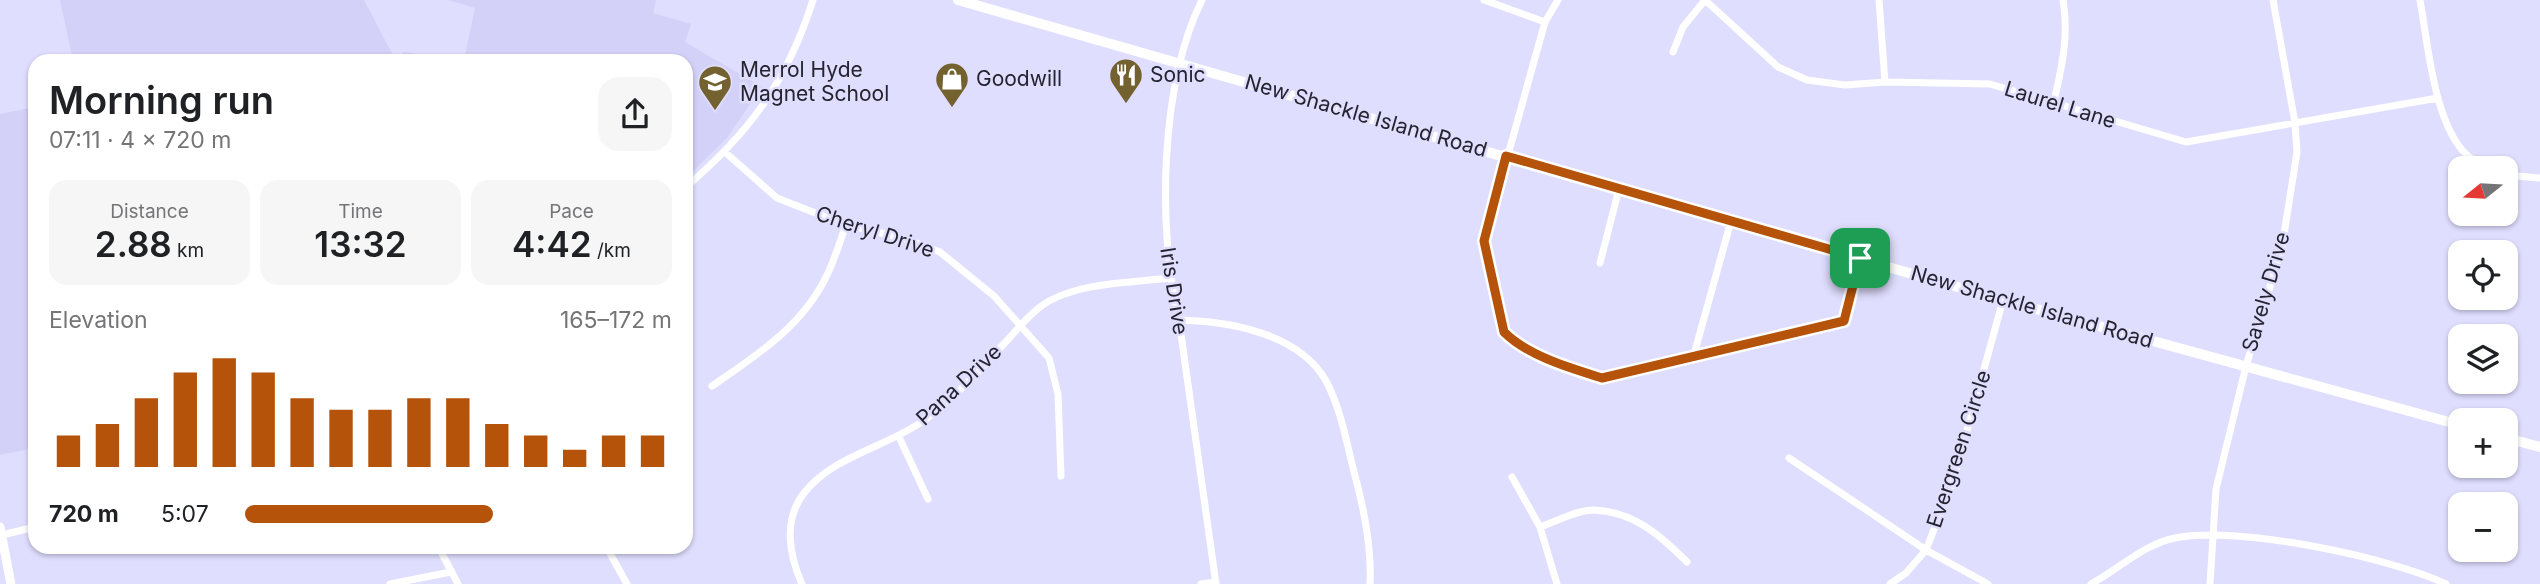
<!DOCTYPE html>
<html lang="en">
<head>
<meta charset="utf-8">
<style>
	body { margin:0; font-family:Inter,sans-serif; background:#f6f6f6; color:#202124; height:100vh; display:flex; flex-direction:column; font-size:26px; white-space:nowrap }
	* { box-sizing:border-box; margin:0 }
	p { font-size:23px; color:#757577 }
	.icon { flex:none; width:38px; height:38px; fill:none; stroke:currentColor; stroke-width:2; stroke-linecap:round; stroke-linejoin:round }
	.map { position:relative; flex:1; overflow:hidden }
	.details { position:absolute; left:28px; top:54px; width:665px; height:500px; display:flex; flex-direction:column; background:#fff; border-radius:21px; box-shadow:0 2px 5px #0004 }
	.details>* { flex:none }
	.needle { width:46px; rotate:252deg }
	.fabs { position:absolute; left:2448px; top:156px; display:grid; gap:14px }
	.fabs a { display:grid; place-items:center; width:70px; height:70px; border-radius:14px; background:#fff; box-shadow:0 2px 5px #0004; font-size:35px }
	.pin { position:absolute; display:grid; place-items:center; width:60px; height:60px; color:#fff; margin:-30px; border-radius:14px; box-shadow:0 4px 10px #0006 }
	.round { display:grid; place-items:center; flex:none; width:74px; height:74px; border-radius:21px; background:#f6f6f6 }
	.overview { display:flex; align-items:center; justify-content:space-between; height:119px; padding:0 21px }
	h1 { font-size:38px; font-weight:600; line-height:52px }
	.stats { display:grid; grid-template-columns:repeat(3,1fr); gap:10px; height:119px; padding:7px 21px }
	.stats div { display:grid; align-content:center; border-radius:18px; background:#f6f6f6; text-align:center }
	.stats b { font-size:35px; font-weight:600 }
	.stats small { font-size:19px; font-weight:400 }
	.stats p { font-size:19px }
	.chart { height:196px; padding:14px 21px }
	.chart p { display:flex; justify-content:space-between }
	.chart svg { width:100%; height:126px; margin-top:7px; stroke:#b45309; stroke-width:6 }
	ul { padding:0 21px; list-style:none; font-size:23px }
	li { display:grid; grid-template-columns:112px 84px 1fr; align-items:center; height:52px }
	li i { height:18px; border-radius:9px; background:#b45309 }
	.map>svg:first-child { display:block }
</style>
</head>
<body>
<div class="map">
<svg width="2540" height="584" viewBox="0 0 2540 584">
	<rect width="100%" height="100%" fill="#e0defe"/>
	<path fill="#d4d1f8" d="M60,0h304l32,61h-323z
		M448,0h208l-3,13 38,11 -6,18 77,45 -35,51 -41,40v-117h-282l-1,-9 61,8 11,-52z
		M35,107v341l-35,7v-341z"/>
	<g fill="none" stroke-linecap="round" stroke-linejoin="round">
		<path stroke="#fff" stroke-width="7" d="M1202,0c-42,85 -45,229 -23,320l37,264
			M1484,0l61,22
			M1558,0l-13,22 -61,219 20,91 9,9 59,28 30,9 242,-57 16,-62
			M1879,0l6,82
			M2420,0c8,44 14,126 48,156 6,5 13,8 19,12
			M1673,52l10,-25 22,-27 73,67 29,13 38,5 40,-3 105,2 196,58 252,-44
			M2054,101c8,-34 15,-66 9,-101
			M726,153l51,45 69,27 61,14 33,13 54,44 55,62 9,36 3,82
			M2506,175l33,3
			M686,187c64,-55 101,-105 127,-187
			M1600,263l19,-74
			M1179,320c49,1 120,13 147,61 14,26 20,58 27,87 10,36 19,78 17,116
			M1693,358l38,-137
			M712,386c45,-31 91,-60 115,-111 8,-16 13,-34 19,-50
			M899,437l29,62
			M1789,458l137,92 62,34
			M1512,477l28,50 17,57
			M1540,527c15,-5 37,-17 53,-17 40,1 67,25 94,52
			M2,535l33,-8
			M439,548l19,36
			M607,548l20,36
			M390,584l61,-12
			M802,584c-13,-29 -19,-64 2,-91 30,-38 84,-46 122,-74 27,-20 51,-45 73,-70 15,-15 31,-37 50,-48 35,-19 81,-18 120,-23
			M1201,584l15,-2
			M1890,584l16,-11 20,-23 28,-72 49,-178
			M2091,584c28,-15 53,-40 84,-46 61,-13 214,19 271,46
			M2210,584l6,-95 30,-123 36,-119 15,-95 -2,-29 -22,-123"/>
		<path stroke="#fff" stroke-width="9" d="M0,527l11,57"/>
		<path stroke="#fff" stroke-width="10" d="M958,0l1045,300 457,125
			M2506,438l34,9"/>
	</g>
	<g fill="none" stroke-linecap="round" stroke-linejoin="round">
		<g stroke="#fff" stroke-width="14">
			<path id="route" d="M1506,156l354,102 -16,63 -242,57c-32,-10 -74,-22 -98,-46l-20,-91z"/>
		</g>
		<use href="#route" stroke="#b45309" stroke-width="9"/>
	</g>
	<defs>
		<g id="restaurant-pin" transform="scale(1.75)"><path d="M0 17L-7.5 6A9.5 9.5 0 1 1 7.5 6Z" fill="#736230" stroke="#e0defe"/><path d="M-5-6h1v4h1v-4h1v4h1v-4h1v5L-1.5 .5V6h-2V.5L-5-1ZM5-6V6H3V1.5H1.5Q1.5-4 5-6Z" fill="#fff"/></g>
		<g id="shop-pin" transform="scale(1.75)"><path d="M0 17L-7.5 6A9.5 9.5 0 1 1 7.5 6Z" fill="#736230" stroke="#e0defe"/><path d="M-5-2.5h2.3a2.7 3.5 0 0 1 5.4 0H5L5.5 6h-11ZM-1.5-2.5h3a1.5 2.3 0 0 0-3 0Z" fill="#fff"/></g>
		<g id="school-pin" transform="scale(1.75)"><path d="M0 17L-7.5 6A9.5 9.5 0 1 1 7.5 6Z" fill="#736230" stroke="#e0defe"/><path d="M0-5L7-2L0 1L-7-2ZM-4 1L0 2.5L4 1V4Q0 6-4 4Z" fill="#fff"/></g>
	</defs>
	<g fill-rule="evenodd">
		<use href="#restaurant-pin" x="1126" y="75"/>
		<use href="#shop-pin" x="952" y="79"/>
		<use href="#school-pin" x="715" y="82"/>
	</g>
	<g text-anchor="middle" stroke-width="5" stroke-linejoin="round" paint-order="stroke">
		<g font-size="21" fill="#24232f" stroke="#e0defe" text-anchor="start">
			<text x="740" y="77">Merrol Hyde<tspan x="740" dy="24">Magnet School</tspan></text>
			<text x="1150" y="82">Sonic</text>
			<text x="976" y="86">Goodwill</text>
		</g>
		<g font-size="21" fill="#24232f" stroke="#e0defe">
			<text transform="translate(2060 105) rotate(17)" y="7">Laurel Lane</text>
			<text transform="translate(1366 116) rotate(16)" y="7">New Shackle Island Road</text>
			<text transform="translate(875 232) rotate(18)" y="7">Cheryl Drive</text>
			<text transform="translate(1174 291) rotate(81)" y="7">Iris Drive</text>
			<text transform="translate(2266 292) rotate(-74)" y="7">Savely Drive</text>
			<text transform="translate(2032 307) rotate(16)" y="7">New Shackle Island Road</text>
			<text transform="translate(959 385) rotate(-43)" y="7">Pana Drive</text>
			<text transform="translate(1959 449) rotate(-72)" y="7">Evergreen Circle</text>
		</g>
	</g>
</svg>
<div class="fabs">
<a><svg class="needle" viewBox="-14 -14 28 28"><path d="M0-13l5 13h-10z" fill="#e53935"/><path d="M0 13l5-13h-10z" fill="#757577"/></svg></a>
<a><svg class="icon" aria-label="locate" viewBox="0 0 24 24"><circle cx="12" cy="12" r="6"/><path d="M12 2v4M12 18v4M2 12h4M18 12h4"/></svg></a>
<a><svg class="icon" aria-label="layers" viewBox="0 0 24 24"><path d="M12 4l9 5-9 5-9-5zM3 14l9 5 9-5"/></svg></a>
<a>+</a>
<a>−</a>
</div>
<div class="pin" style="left:1860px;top:258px;background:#1e9e55"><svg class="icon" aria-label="arrive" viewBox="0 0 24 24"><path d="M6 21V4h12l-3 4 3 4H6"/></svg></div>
<section class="details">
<div class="overview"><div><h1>Morning run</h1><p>07:11 · 4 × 720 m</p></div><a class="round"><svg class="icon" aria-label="share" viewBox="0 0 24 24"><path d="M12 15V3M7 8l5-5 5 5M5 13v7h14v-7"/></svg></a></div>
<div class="stats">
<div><p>Distance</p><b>2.88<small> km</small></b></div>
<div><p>Time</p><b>13:32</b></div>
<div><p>Pace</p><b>4:42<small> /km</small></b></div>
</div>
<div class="chart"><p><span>Elevation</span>165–172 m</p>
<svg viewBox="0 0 160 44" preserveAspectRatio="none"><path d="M5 44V33M15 44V29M25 44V20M35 44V11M45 44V6M55 44V11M65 44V20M75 44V24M85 44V24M95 44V20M105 44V20M115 44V29M125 44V33M135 44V38M145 44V33M155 44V33"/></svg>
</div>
<ul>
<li><b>720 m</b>5:07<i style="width:58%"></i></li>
</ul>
</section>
</div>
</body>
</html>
